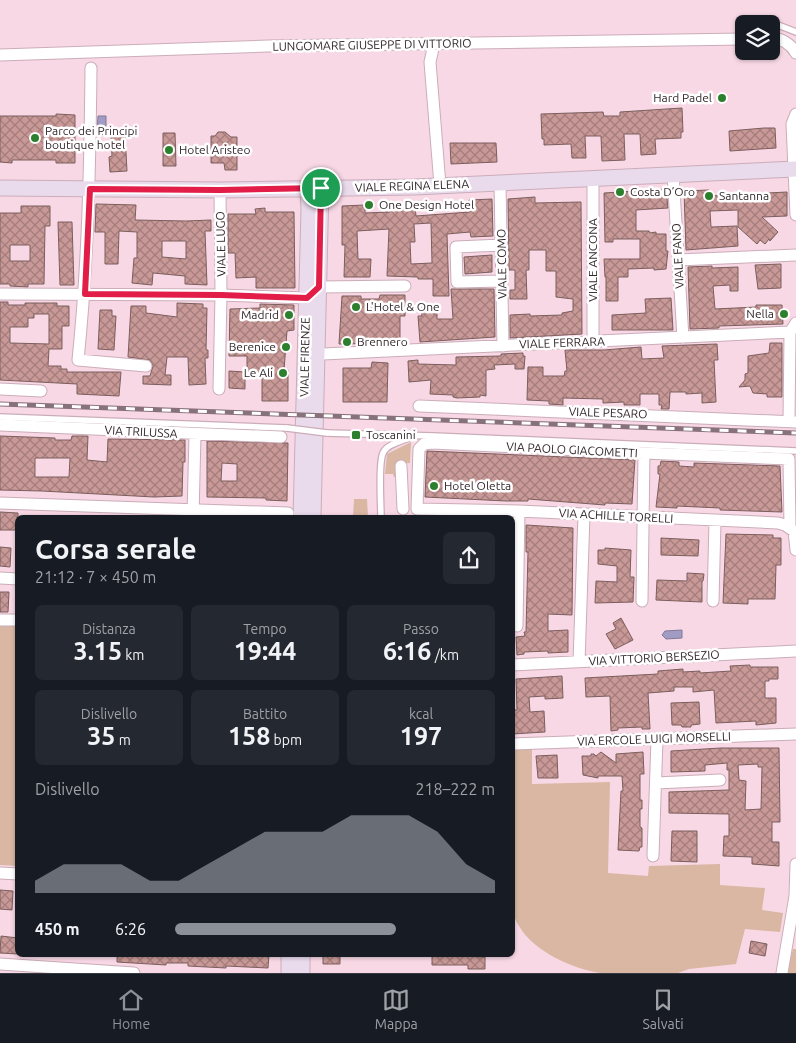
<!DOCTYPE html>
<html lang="it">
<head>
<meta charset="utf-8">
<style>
	body { margin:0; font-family:Ubuntu,sans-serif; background:#242831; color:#f1f3f6; height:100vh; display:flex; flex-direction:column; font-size:19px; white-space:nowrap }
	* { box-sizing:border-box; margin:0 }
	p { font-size:16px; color:#9ea1a6 }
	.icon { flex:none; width:28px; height:28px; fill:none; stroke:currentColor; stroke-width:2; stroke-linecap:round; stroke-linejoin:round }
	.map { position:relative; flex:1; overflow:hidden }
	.panel { position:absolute; left:15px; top:515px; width:500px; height:442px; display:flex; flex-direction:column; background:#171b24; border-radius:8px; box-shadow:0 1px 4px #0004 }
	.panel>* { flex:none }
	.buttons { position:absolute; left:735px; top:15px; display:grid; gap:10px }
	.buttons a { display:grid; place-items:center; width:45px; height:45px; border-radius:8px; background:#171b24; box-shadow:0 1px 4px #0004; font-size:25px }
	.pin { position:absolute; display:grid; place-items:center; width:42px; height:42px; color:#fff; margin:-21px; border:2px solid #fff; border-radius:50%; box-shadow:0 1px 5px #0007 }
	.round { display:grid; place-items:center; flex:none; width:52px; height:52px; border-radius:8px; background:#242831 }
	.head { display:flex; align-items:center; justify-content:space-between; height:85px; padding:0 20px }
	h1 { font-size:28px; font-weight:700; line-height:38px }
	.figures { display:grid; grid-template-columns:repeat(3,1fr); gap:8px; height:85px; padding:5px 20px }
	.figures div { display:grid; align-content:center; border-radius:8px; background:#242831; text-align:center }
	.figures b { font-size:25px; font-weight:700 }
	.figures small { font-size:14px; font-weight:400 }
	.figures p { font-size:14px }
	.chart { height:140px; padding:10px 20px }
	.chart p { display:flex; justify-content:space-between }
	.chart svg { width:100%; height:90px; margin-top:5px; fill:#8c9099; opacity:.7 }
	ul { padding:0 20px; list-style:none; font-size:16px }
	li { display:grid; grid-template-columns:80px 60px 1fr; align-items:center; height:38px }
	li i { height:12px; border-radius:6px; background:#8c9099 }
	.dock { display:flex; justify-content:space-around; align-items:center; height:70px; border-top:1px solid #363941; background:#171b24; font-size:14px; color:#9ea1a6 }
	.dock a { display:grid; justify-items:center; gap:2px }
	.dock .on { color:#8c9099 }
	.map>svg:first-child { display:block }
</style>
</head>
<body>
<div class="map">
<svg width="796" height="973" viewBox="0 0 796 973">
	<defs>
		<pattern id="water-ripples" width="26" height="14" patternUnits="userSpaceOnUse" patternTransform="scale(1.25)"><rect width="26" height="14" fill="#a19cc4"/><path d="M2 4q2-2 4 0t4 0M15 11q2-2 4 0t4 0" fill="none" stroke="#847fa0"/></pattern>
		<pattern id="building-cross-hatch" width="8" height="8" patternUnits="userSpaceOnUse" patternTransform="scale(1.25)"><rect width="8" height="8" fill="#c99997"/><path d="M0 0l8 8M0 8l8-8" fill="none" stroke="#a47d7c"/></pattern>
	</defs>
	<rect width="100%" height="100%" fill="#f8d8e5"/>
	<path fill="#d9b7a3" d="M411,442l-1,21 -12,1 2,13h-6l-1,-3h-8l2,-20z
		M354,499h13l1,18h-15z
		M0,624l17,1v241l-17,-1z
		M532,749v35l78,-2 -2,91 40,3 1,-10 71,-2v21l45,3 -3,22 21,3 -3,19 -35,-3 -9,35 -47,5 -11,4c-25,0 -53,0 -78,0 -27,-4 -67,-22 -81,-47 -3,-4 -5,-10 -6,-14l-1,-162z
		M793,949h3v24h-9z"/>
	<path fill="url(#water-ripples)" stroke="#807997" d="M98,116h8v18l-9,1z
		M682,630v8l-16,1 -4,-4 3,-4z"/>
	<path fill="url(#building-cross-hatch)" stroke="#7b5e5d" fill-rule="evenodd" d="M682,108l1,24h-2v6l-26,1 1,15 -15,1 -1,-21h-16l1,26 -23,1 -1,-25h-16l1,22h-14l-1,-14 -27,1v-6h-2l-1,-25 62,-2 1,4h16v-4z
		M56,114l19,1v48h-19v-3h-44v3l-12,-1v-46h56z
		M764,128h11l1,20 -46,3 -1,-20z
		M218,132h7l6,5h6v33h-12l-1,-7h-13v-27h4z
		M163,133h12l1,33h-13z
		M117,134h8l2,37 -17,1 -1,-15 3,-1 -1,-19h6z
		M450,143h46l1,19 -46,2z
		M666,189l2,19 -32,2v21h13l1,2 6,-1v2h10v17h2l-2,18 -12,1v-2l-26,1v8h-10v24h-12v-24h-1l-1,-18h36v-20h-27v3h-8l-1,-49z
		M709,190v6l78,-4v24l-25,1 16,15 -8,9 -1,-2 -4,5 -5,-4 -3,4 -19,-17v-17l-28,1 1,16 26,-1 1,20 -52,4 -2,-59z
		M535,197v6l46,-1 1,132 -72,4v-23l20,-1v2l32,-1v-2l11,-2v-12l-17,-2v-26h-10v-21h-17v20h-3l1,29h-17v-9h5v-20h-6l-1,-71z
		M492,199l1,37 -22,1 -1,-5 -23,2 2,62h-16v-17h-15v-2l-31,-1 2,-47 -32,2 1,28h13l-1,18h-26l1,-32h-3v-39l23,-1v8l25,-1v-4l25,-2 1,10 54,-4 -1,-12zM431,223l1,40 -21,1 -1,-22h5l-1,-18z
		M96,204l40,1 -1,15 51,1 25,-1v11h-6l2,54 -22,-1v-8l-32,-3 -1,12 -20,-2 2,-25h3v-26l-18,-1 -1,33h-13v-32h-10zM162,241h24v18l-24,-2z
		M21,206h29v20h-5l-1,58h-16v3l-18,-1v-2h-10v-71h21zM10,245h20v16h-20z
		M265,208v4h29l1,76h-39v-11l-20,1 -1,-25h-7v-39h28l-1,-5z
		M58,222h14l2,63h-14z
		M492,255v17l-27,2 -1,-17z
		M781,264v24l-23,1 -3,-24z
		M712,266v2l26,-1v24h-8v-6l-17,1 2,23 41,-2v-2h26l1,19 -64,2v2l-29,1 -2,-62z
		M451,289h43l1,48 -75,5 -2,-26h4l-1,-8 16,-1v12h16z
		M380,295h25v21h-5v27l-61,1 3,-48h19v3h18z
		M671,298l2,32h-61v-15l34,-2 -1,-14z
		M0,302h8v3h17v-2h32v3h12v20h-7v23h-13l-1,17h13v3h6v3h54l-2,24 -42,-2v-10l-77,-4zM34,314h15v30l-39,-1v-16h18v-9h6z
		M177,303l26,1v4h4l-1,42h2v8h-3l1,26 -17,1 -1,-28h-21l-2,18h6v10l-28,-1v-8h7l3,-10 -3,-6 -22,-3 3,-51h15v7l31,4z
		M260,304l34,1v25l-7,1 -3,39h4v31h-26v-25h-15v-20h-18l1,-47 30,-1z
		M100,310h12v6h4l-2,34 -16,-1z
		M770,343h12v54h-15v-3l-14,-1 -3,-7 -11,1 6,-7v-6l3,-1v-17l21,-3z
		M717,344l1,16h-4l2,42 -14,1v-10l-16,1v-2h-16l-1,17h-8l1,-4h-3v-11h-19v11h-16v-3l-21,1v-4l-40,-1v7l-14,-1v-3l-22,-1 1,-33h15v9h21l1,-5h2l-2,-21h39l37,-3 1,12 22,-1 -2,-12z
		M523,353v3h2l-1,13h-9v-5l-21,1 1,4 -9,1v26l-6,-1v2l-23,1 -4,-1v-2l-23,-1 1,-14 -22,2 -1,-21 10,-1v4l38,1v-8l45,-1v-2z
		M372,362l16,1 -1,39h-44v-34h28z
		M229,371l16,1v17l-16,-1z
		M0,436l55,2v2h16l1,-4h16l-1,24 20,2 1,-23 77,1v22h-2l-1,34 -28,1 -112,-6 -42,-1zM35,458h35l-1,19h-34z
		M207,441l81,2 -1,58 -21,-1v-2l-59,-1zM222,463l15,1v17h-16z
		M427,451l208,9 -3,44 -27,-1v2l-77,-6v2h-22l-81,-4z
		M661,461l18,1v4l15,1v-4l86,3 2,46 -62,-2v-2l-43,-2v2l-21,-1 4,-33h-2v-8h2z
		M0,512l18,1v17h-18z
		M526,525l47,3 -1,87 -24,-1v17l20,-1v22l-20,1v-2l-24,1v2l-7,1 -1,-18 9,-1 -1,-4h2l2,-80h-2z
		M726,534l47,1v3h8v27h-5l-1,34h-27v5l-25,-1z
		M661,538l38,2 -1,16 -37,-1z
		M0,547l11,1 -1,19 -10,-1z
		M605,548l26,2 -1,27h4l-1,25 -38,1 1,-22 21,1v-16l-19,-2v-14h7z
		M687,573l17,1 -1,7h-1v21l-46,-2 1,-20 30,1z
		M0,592h9l-1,20h-8z
		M621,618l12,22 -18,9 -9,-15 10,-5 -3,-6z
		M750,665v2h28v12h-9v2h-4v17h11v25l-20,2v-4l-40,2 -2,-33 -21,2v-5h-19v4l-26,2 2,36h-8v-2l-24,1v2l-7,1 -1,-35 -24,1 -1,-19 73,-4v-3l25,-2v3l17,-1v2l31,-2 -1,-5z
		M562,676l1,22 -18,1v-3l-16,1 1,15 14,-1 1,21 -33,2v-24h5l-1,-31z
		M699,702l1,22 -9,1v2h-9l-1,-2h-9l-1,-22z
		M721,748h58l1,74h-8v20h7v24l-27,-2v-7l-29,-1 1,-20h5v-22l-60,-1v-21l60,-2v-20h-2v-7l-22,2v6l-34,1v-21zM758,764v3h4l-1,42 -16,1 1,-29 -7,-1 -1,-15z
		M601,752l15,11v-9l27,-2 1,22h-4v26h2v9h-2v18l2,1v19h-2l-1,4 -21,-1 3,-59h2l-1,-15h-24v2l-15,-3 -1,-19h9v-2h3l2,2z
		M557,755l1,23h-20l-2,-22z
		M672,831h25v31l-26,-1z
		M0,890l13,1 -1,19 -12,-1z
		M1,936l17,2v16l-18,-1z
		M751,941l16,3 -2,12 -16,-3z
		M117,955h152l-1,13 -42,-2v2l-38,-2v-3h-22v2l-49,-3z
		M323,955h17v9h-17z
		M432,955l53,2v12h-17v-4h-36z"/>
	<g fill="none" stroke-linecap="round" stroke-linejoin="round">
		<g stroke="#cbadb9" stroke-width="8">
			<path id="lane" d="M771,27l7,-2 18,7
				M0,417l287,11
				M327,433l106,3 363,15
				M381,518c0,-14 -3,-54 2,-65 4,-9 19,-12 28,-16"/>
		</g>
		<g stroke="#cbadb9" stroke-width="13">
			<path id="street" d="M771,38c10,0 20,6 25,15
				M434,44l-4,18 10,123
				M0,55l268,-9 476,-7
				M91,68c-1,98 -3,195 -13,292l68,6
				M796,114l-4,10 4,91
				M673,174l10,164
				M500,183l3,163
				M502,245l-46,2 1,35 45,-1
				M678,260l118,-5
				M0,294l221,1 86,3 12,-11 86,-1
				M593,342v-164
				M323,354l467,-22 6,-9
				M0,389l41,2
				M219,389l2,-94 -1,-105
				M419,406l377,16
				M789,421l1,-87
				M0,425l281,12
				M401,466l2,43
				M0,503l288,10
				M193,516l2,-81
				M790,528l-1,-69 -145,-6 -212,-10 -8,1 -5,5 -2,60 102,2 259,12 7,2 9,6 2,19
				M0,578l18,1
				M642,601l2,-148
				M713,601l2,-80
				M0,620h18
				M517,626l2,-115
				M579,662l5,-147
				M512,665l284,-14
				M512,744l284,-10
				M656,783l64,-3
				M653,856l4,-117
				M0,873l18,1
				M0,964l134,9
				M782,973l13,-77 1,-32"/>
		</g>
		<g stroke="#cbadb9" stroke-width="17">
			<path id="secondary" d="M0,188l220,2 195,-3 381,-18
				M301,518l8,-310 -1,-20
				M313,518l8,-330
				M289,955v18
				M302,955v18"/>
		</g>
		<use href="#lane" stroke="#fff" stroke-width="5.5"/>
		<use href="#street" stroke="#fff" stroke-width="11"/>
		<use href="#secondary" stroke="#e9daec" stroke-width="15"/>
		<g stroke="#87727b" stroke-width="5">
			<path id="rail" d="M0,404l796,29"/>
		</g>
		<use href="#rail" stroke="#fff" stroke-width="3" stroke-dasharray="9" stroke-linecap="butt"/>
		<g stroke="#cbadb9" stroke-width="8" stroke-linecap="butt">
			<path id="lane-bridge" d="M287,428l40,5"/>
		</g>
		<use href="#lane-bridge" stroke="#fff" stroke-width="5.5"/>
	</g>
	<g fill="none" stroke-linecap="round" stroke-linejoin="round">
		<g stroke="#fff" stroke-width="10">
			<path id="route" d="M321,188l-2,99 -12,11 -86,-3 -136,-1 5,-105 130,1z"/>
		</g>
		<use href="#route" stroke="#e11d48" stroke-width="6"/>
	</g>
	<g fill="#2c802d" stroke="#fff" stroke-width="2">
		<circle cx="722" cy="98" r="5"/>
		<circle cx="35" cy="138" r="5"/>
		<circle cx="169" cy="150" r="5"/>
		<circle cx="620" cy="192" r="5"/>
		<circle cx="709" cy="196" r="5"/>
		<circle cx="369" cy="205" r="5"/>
		<circle cx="356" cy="307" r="5"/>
		<circle cx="784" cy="314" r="5"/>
		<circle cx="289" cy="315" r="5"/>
		<circle cx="347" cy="342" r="5"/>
		<circle cx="286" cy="347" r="5"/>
		<circle cx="283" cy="373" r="5"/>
		<rect x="351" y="430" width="10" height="10" rx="2.5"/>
		<circle cx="434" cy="486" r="5"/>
	</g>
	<g text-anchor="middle" stroke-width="5" stroke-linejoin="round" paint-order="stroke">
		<g font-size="12" fill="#34282d" stroke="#fff">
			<text transform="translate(372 45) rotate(-1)" y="4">LUNGOMARE GIUSEPPE DI VITTORIO</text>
			<text transform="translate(412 186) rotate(-2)" y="4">VIALE REGINA ELENA</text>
			<text transform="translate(221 244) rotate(-91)" y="4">VIALE LUGO</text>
			<text transform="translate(678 256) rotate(-93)" y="4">VIALE FANO</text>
			<text transform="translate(593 260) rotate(-90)" y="4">VIALE ANCONA</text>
			<text transform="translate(502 264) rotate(-91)" y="4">VIALE COMO</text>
			<text transform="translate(562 343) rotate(-2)" y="4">VIALE FERRARA</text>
			<text transform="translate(305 357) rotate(-89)" y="4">VIALE FIRENZE</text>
			<text transform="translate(608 413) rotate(2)" y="4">VIALE PESARO</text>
			<text transform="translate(141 432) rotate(3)" y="4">VIA TRILUSSA</text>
			<text transform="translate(572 450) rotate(3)" y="4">VIA PAOLO GIACOMETTI</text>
			<text transform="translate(616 516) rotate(3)" y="4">VIA ACHILLE TORELLI</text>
			<text transform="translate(654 658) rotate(-3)" y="4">VIA VITTORIO BERSEZIO</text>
			<text transform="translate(654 739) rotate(-2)" y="4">VIA ERCOLE LUIGI MORSELLI</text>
		</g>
		<g font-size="12" fill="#34282d" stroke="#fff" text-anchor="start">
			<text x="712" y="102" text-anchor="end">Hard Padel</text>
			<text x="45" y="135">Parco dei Principi<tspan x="45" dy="14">boutique hotel</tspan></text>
			<text x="179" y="154">Hotel Aristeo</text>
			<text x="630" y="196">Costa D’Oro</text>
			<text x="719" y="200">Santanna</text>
			<text x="379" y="209">One Design Hotel</text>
			<text x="366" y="311">L'Hotel &amp; One</text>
			<text x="774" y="318" text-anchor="end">Nella</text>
			<text x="279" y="319" text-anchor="end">Madrid</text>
			<text x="357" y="346">Brennero</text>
			<text x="276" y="351" text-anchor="end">Berenice</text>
			<text x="273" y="377" text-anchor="end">Le Ali</text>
			<text x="366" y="439">Toscanini</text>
			<text x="444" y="490">Hotel Oletta</text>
		</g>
	</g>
</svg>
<div class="buttons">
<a><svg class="icon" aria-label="layers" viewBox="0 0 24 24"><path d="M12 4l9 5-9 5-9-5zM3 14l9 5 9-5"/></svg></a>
</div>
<div class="pin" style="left:321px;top:188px;background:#1e9e55"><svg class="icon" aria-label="arrive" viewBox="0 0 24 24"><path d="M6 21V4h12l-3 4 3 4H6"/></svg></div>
<section class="panel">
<div class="head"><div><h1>Corsa serale</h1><p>21:12 · 7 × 450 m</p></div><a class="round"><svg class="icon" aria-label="share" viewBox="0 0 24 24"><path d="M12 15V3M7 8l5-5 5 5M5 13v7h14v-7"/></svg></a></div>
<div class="figures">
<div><p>Distanza</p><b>3.15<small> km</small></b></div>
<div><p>Tempo</p><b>19:44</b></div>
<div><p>Passo</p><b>6:16<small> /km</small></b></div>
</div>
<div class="figures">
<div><p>Dislivello</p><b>35<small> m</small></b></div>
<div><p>Battito</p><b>158<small> bpm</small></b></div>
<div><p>kcal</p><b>197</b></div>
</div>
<div class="chart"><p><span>Dislivello</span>218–222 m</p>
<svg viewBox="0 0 160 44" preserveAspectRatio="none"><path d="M0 44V38L10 30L20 30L30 30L40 38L50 38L60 30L70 22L80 14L90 14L100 14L110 6L120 6L130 6L140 14L150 30L160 38V44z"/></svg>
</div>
<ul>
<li><b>450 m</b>6:26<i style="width:69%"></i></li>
</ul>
</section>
</div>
<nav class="dock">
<a class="on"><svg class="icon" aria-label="home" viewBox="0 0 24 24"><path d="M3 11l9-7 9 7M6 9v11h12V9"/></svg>Home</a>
<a><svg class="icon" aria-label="map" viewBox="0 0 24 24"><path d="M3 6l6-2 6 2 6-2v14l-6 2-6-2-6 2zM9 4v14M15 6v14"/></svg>Mappa</a>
<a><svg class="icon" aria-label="saved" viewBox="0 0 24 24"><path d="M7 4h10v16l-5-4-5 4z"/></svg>Salvati</a>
</nav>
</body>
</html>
